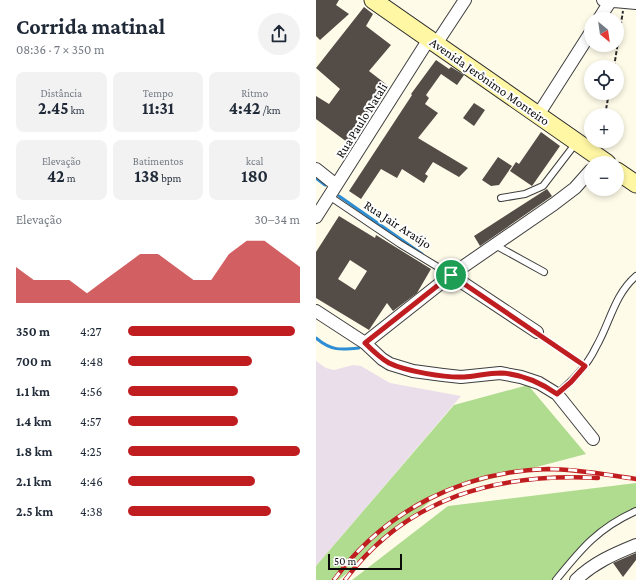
<!DOCTYPE html>
<html lang="pt">
<head>
<meta charset="utf-8">
<style>
	body { margin:0; font-family:"Crimson Pro",serif; background:#f2f2f3; color:#1f2937; height:100vh; display:flex; flex-direction:column; font-size:15px; white-space:nowrap }
	* { box-sizing:border-box; margin:0 }
	p { font-size:13px; color:#747a83 }
	.icon { flex:none; width:22px; height:22px; fill:none; stroke:currentColor; stroke-width:2; stroke-linecap:round; stroke-linejoin:round }
	.map { position:relative; flex:1; overflow:hidden }
	.sheet { display:flex; flex-direction:column; background:#fff; width:316px }
	.sheet>* { flex:none }
	.needle { width:26px; rotate:151deg }
	.controls { position:absolute; left:268px; top:12px; display:grid; gap:8px }
	.controls a { display:grid; place-items:center; width:40px; height:40px; border-radius:50%; background:#fff; box-shadow:0 2px 6px #0003; font-size:20px }
	.scale { position:absolute; left:12px; bottom:10px; width:74px; box-sizing:border-box; padding-left:4px; border:2px solid #0b0b0b; border-top:0; font-size:11px; line-height:14px; white-space:nowrap; color:#0b0b0b; -webkit-text-stroke:3px #fff; paint-order:stroke }
	.pin { position:absolute; display:grid; place-items:center; width:34px; height:34px; color:#fff; margin:-17px; border:2px solid #fff; border-radius:50%; box-shadow:0 1px 4px #0007 }
	.round { display:grid; place-items:center; flex:none; width:42px; height:42px; border-radius:21px; background:#f2f2f3 }
	.overview { display:flex; align-items:center; justify-content:space-between; height:68px; padding:0 16px }
	h1 { font-size:22px; font-weight:700; line-height:30px }
	.stats { display:grid; grid-template-columns:repeat(3,1fr); gap:6px; height:68px; padding:4px 16px }
	.stats div { display:grid; align-content:center; border-radius:8px; background:#f2f2f3; text-align:center }
	.stats b { font-size:17px; font-weight:700 }
	.stats small { font-size:11px; font-weight:400 }
	.stats p { font-size:11px }
	.chart { height:112px; padding:8px 16px }
	.chart p { display:flex; justify-content:space-between }
	.chart svg { width:100%; height:72px; margin-top:4px; fill:#c01d21; opacity:.7 }
	ul { padding:0 16px; list-style:none; font-size:13px }
	li { display:grid; grid-template-columns:64px 48px 1fr; align-items:center; height:30px }
	li i { height:10px; border-radius:5px; background:#c01d21 }
	main { display:flex; flex:1; min-height:0 }
	.map>svg:first-child { display:block }
</style>
</head>
<body>
<main>
<section class="sheet">
<div class="overview"><div><h1>Corrida matinal</h1><p>08:36 · 7 × 350 m</p></div><a class="round"><svg class="icon" aria-label="share" viewBox="0 0 24 24"><path d="M12 15V3M7 8l5-5 5 5M5 13v7h14v-7"/></svg></a></div>
<div class="stats">
<div><p>Distância</p><b>2.45<small> km</small></b></div>
<div><p>Tempo</p><b>11:31</b></div>
<div><p>Ritmo</p><b>4:42<small> /km</small></b></div>
</div>
<div class="stats">
<div><p>Elevação</p><b>42<small> m</small></b></div>
<div><p>Batimentos</p><b>138<small> bpm</small></b></div>
<div><p>kcal</p><b>180</b></div>
</div>
<div class="chart"><p><span>Elevação</span>30–34 m</p>
<svg viewBox="0 0 160 44" preserveAspectRatio="none"><path d="M0 44V22L10 30L20 30L30 30L40 38L50 30L60 22L70 14L80 14L90 22L100 30L110 30L120 14L130 6L140 6L150 14L160 22V44z"/></svg>
</div>
<ul>
<li><b>350 m</b>4:27<i style="width:97%"></i></li>
<li><b>700 m</b>4:48<i style="width:72%"></i></li>
<li><b>1.1 km</b>4:56<i style="width:64%"></i></li>
<li><b>1.4 km</b>4:57<i style="width:64%"></i></li>
<li><b>1.8 km</b>4:25<i style="width:100%"></i></li>
<li><b>2.1 km</b>4:46<i style="width:74%"></i></li>
<li><b>2.5 km</b>4:38<i style="width:83%"></i></li>
</ul>
</section>
<div class="map">
<svg width="320" height="580" viewBox="0 0 320 580">
	<rect width="100%" height="100%" fill="#fffbe9"/>
	<path fill="#eadeeb" d="M0,361l10,7 8,2 19,-5 8,1 29,17 71,13 -145,170z"/>
	<path fill="#b0dc90" d="M212,385l58,69 -145,38 -102,88h-23v-14l138,-161z
		M320,483v30l-52,33 -24,34h-208l96,-74z"/>
	<g fill="none" stroke-linecap="round" stroke-linejoin="round">
		<path stroke="#2e8ed3" stroke-width="3" d="M0,178l9,7
			M23,196l83,58
			M0,338c15,13 25,12 43,10"/>
	</g>
	<path fill="#544c47" fill-rule="evenodd" d="M0,0h23l-3,5 13,9 -29,26 -4,-4z
		M48,7l9,7 -7,12 25,19 -22,26 18,14 -22,33 1,1 -6,7 2,1 -11,18 -35,-26v-23l13,8 11,-15 -24,-21z
		M120,60l13,9 2,-2 13,8 -7,10 -16,-11 -15,21 3,3 -4,6 13,9 -20,25 50,30 -9,9 -26,-15 -8,12 3,2 -4,7 -22,-14 -5,9 -16,-9 -20,30 -12,-8 63,-96 -1,-1z
		M158,103l11,7 -11,16 -11,-8z
		M225,132l19,14 -28,40 -22,-15 6,-9 3,2z
		M182,157l14,9 -13,19 -8,1 -9,-6z
		M231,189l5,7 -72,50 -6,-10z
		M23,216l36,22 1,-3 55,34 -14,24 -24,18 -6,-8 -18,27 -53,-32v-46zM34,260l17,11 -12,19 -17,-11z
		M320,553v7l-13,17 -10,-14z"/>
	<g fill="none" stroke-linecap="round" stroke-linejoin="round">
		<g stroke="#3e3e3e" stroke-width="8">
			<path id="lane" d="M13,196l71,48 51,31
				M185,198l24,-4 18,-8 33,-43
				M179,245l49,27
				M241,394c16,-14 30,-28 39,-47 14,-24 18,-52 40,-71
				M240,580c25,-31 42,-52 80,-69"/>
		</g>
		<g stroke="#3e3e3e" stroke-width="14">
			<path id="street" d="M287,0l33,3
				M283,19l12,-19
				M120,44l29,-44
				M222,115l53,-83
				M0,169l20,16
				M0,217l113,-178
				M135,275l86,57
				M0,311l49,32 17,16 8,5 23,7 30,4 18,2 39,-4 21,4 18,6 18,11 36,45
				M49,343l86,-68 103,-71 21,-16 16,-18
				M260,580c17,-17 38,-26 60,-35"/>
		</g>
		<g stroke="#2d2d2d" stroke-width="19">
			<path id="secondary" d="M57,0l234,163
				M301,171l19,13"/>
		</g>
		<path stroke="#2d2d2d" stroke-width="2" stroke-dasharray="4 2" stroke-linecap="butt" d="M298,67l9,-56
			M289,115l4,-22
			M229,337l34,24"/>
		<use href="#lane" stroke="#fff" stroke-width="6"/>
		<use href="#street" stroke="#fff" stroke-width="12"/>
		<use href="#secondary" stroke="#fff7a4" stroke-width="17"/>
		<g stroke="#c01d21" stroke-width="4.5">
			<path id="rail" d="M18,580c50,-69 129,-109 214,-111 30,0 59,6 88,10
				M29,580c63,-84 153,-107 253,-102"/>
		</g>
		<use href="#rail" stroke="#fff" stroke-width="3" stroke-dasharray="9" stroke-linecap="butt"/>
	</g>
	<g fill="none" stroke-linecap="round" stroke-linejoin="round">
		<g stroke="#fff" stroke-width="8">
			<path id="route" d="M135,275l134,91 -14,16 -14,12c-16,-11 -35,-20 -56,-21 -12,0 -25,3 -37,4 -19,1 -59,-6 -75,-14 -9,-5 -17,-13 -24,-20z"/>
		</g>
		<use href="#route" stroke="#c01d21" stroke-width="5"/>
	</g>
	<g text-anchor="middle" stroke-width="4" stroke-linejoin="round" paint-order="stroke">
		<g font-size="13" fill="#0b0b0b" stroke="#fff">
			<text transform="translate(174 81) rotate(35)" y="5">Avenida Jerônimo Monteiro</text>
			<text transform="translate(45 120) rotate(-58)" y="5">Rua Paulo Natali</text>
			<text transform="translate(82 224) rotate(33)" y="5">Rua Jair Araújo</text>
		</g>
	</g>
</svg>
<div class="controls">
<a><svg class="needle" viewBox="-14 -14 28 28"><path d="M0-13l5 13h-10z" fill="#e53935"/><path d="M0 13l5-13h-10z" fill="#747a83"/></svg></a>
<a><svg class="icon" aria-label="locate" viewBox="0 0 24 24"><circle cx="12" cy="12" r="6"/><path d="M12 2v4M12 18v4M2 12h4M18 12h4"/></svg></a>
<a>+</a>
<a>−</a>
</div>
<div class="scale">50 m</div>
<div class="pin" style="left:135px;top:275px;background:#1e9e55"><svg class="icon" aria-label="arrive" viewBox="0 0 24 24"><path d="M6 21V4h12l-3 4 3 4H6"/></svg></div>
</div>
</main>
</body>
</html>
